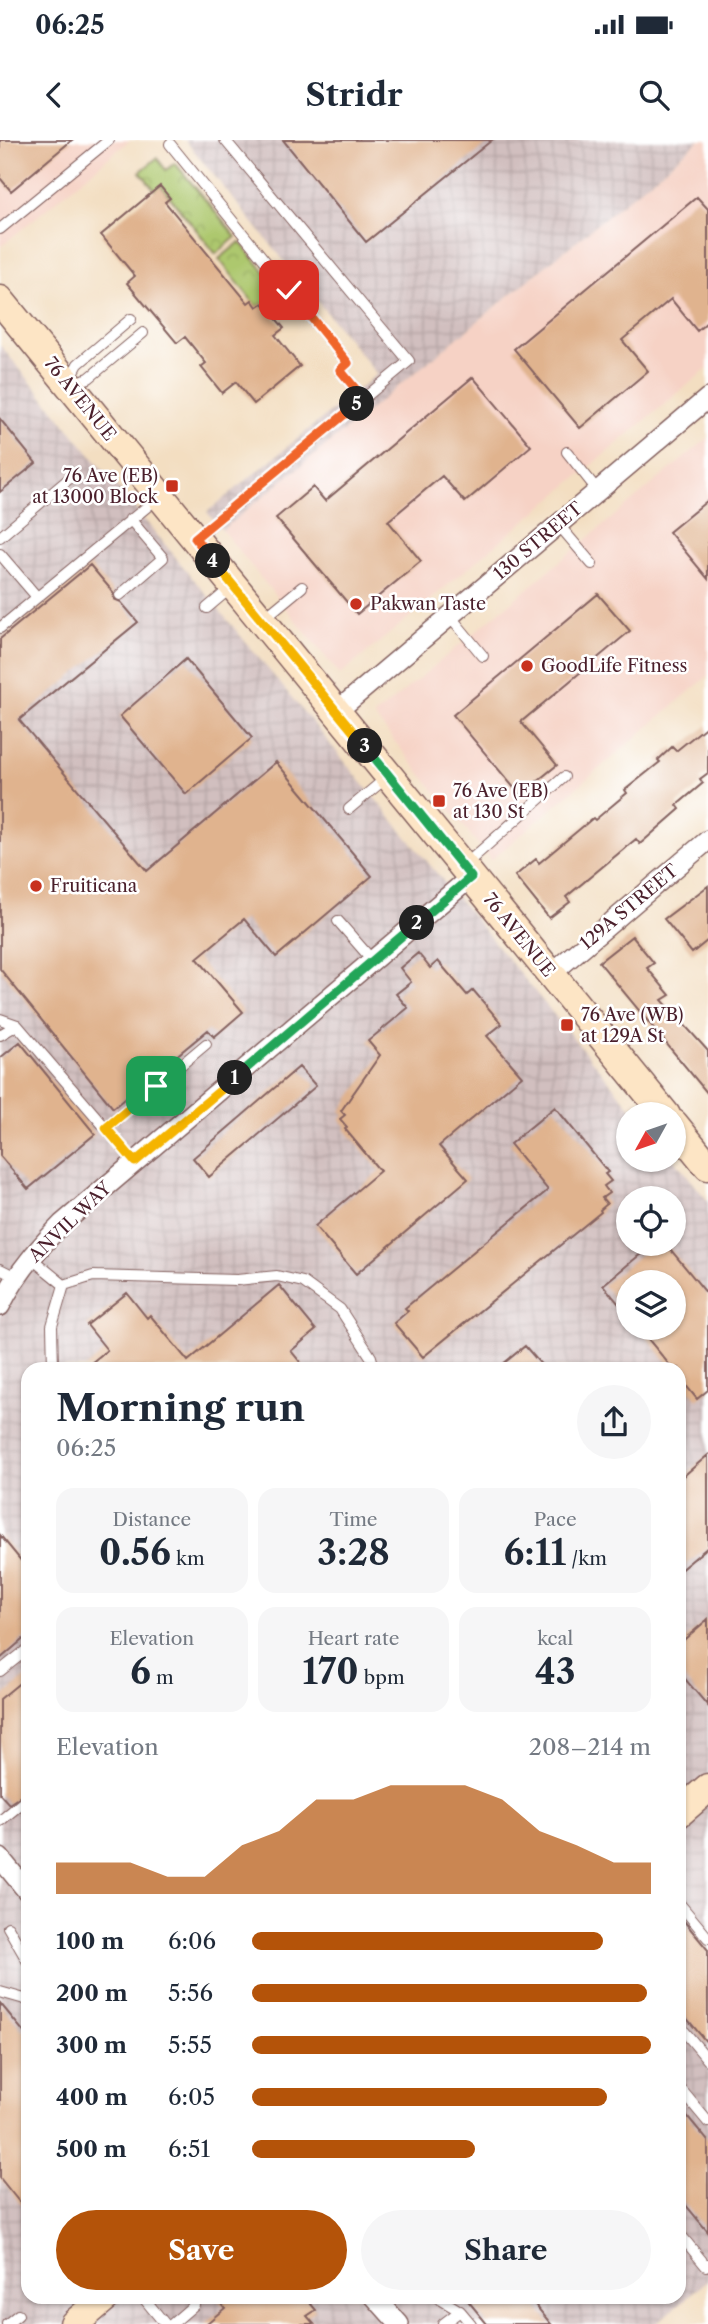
<!DOCTYPE html>
<html lang="en">
<head>
<meta charset="utf-8">
<style>
	body { margin:0; font-family:"Libre Caslon Text",serif; background:#f6f6f7; color:#1f2937; height:100vh; display:flex; flex-direction:column; font-size:26px; white-space:nowrap }
	* { box-sizing:border-box; margin:0 }
	p { font-size:23px; color:#747a83 }
	.icon { flex:none; width:38px; height:38px; fill:none; stroke:currentColor; stroke-width:2; stroke-linecap:round; stroke-linejoin:round }
	.map { position:relative; flex:1; overflow:hidden }
	.drawer { position:absolute; left:21px; top:1222px; width:665px; height:942px; display:flex; flex-direction:column; background:#fff; border-radius:21px; box-shadow:0 2px 5px #0004 }
	.drawer>* { flex:none }
	.needle { width:46px; rotate:230deg }
	.fabs { position:absolute; left:616px; top:962px; display:grid; gap:14px }
	.fabs a { display:grid; place-items:center; width:70px; height:70px; border-radius:50%; background:#fff; box-shadow:0 2px 5px #0004; font-size:35px }
	.pin { position:absolute; display:grid; place-items:center; width:60px; height:60px; color:#fff; margin:-30px; border-radius:14px; box-shadow:0 4px 10px #0006 }
	.km { position:absolute; width:35px; height:35px; margin:-18px; border-radius:50%; background:#222; color:#fff; font-size:19px; line-height:35px; text-align:center }
	.round { display:grid; place-items:center; flex:none; width:74px; height:74px; border-radius:37px; background:#f6f6f7 }
	.summary { display:flex; align-items:center; justify-content:space-between; height:119px; padding:0 35px }
	h1 { font-size:38px; font-weight:700; line-height:52px }
	.metrics { display:grid; grid-template-columns:repeat(3,1fr); gap:10px; height:119px; padding:7px 35px }
	.metrics div { display:grid; align-content:center; border-radius:18px; background:#f6f6f7; text-align:center }
	.metrics b { font-size:35px; font-weight:700 }
	.metrics small { font-size:19px; font-weight:400 }
	.metrics p { font-size:19px }
	.chart { height:196px; padding:14px 35px }
	.chart p { display:flex; justify-content:space-between }
	.chart svg { width:100%; height:126px; margin-top:7px; fill:#b45309; opacity:.7 }
	.primary-button { display:flex; gap:14px; margin-top:auto; padding:14px 35px }
	.primary-button a { flex:1; height:80px; border-radius:42px; background:#b45309; color:#fff; font-size:28px; font-weight:700; line-height:80px; text-align:center }
	.primary-button a+a { background:#f6f6f7; color:#1f2937 }
	ul { padding:0 35px; list-style:none; font-size:23px }
	li { display:grid; grid-template-columns:112px 84px 1fr; align-items:center; height:52px }
	li i { height:18px; border-radius:9px; background:#b45309 }
	.status { display:flex; justify-content:space-between; align-items:center; height:49px; padding:0 35px; background:#fff; direction:ltr }
	.status svg { height:19px; fill:currentColor }
	header { display:flex; justify-content:space-between; align-items:center; height:91px; padding:0 35px; background:#fff; font-size:32px; font-weight:700 }
	.map>svg:first-child { display:block }
</style>
</head>
<body>
<div class="status"><b>06:25</b><svg viewBox="0 0 49 12"><path d="M0 12V9h3v3zM5 12V6h3v6zM10 12V3h3v9zM15 12V0h3v12zM26 1h20v11H26zM47 4h2v5h-2z"/></svg></div>
<header><svg class="icon" aria-label="back" viewBox="0 0 24 24"><path d="M15 5l-7 7 7 7"/></svg>Stridr<svg class="icon" aria-label="search" viewBox="0 0 24 24"><circle cx="10" cy="10" r="6"/><path d="M15 15l6 6"/></svg></header>
<div class="map">
<svg width="708" height="2184" viewBox="0 0 708 2184">
	<defs>
		<pattern id="industrial-grid" width="8" height="8" patternUnits="userSpaceOnUse" patternTransform="scale(1.75)"><rect width="8" height="8" fill="#d1bfbf"/><path d="M0 4h8M4 0v8" fill="none" stroke="#b5a4a4"/></pattern>
		<pattern id="park-crowns" width="20" height="18" patternUnits="userSpaceOnUse" patternTransform="scale(1.75)"><rect width="20" height="18" fill="#adc86e"/><path d="M2 6a3 3 0 1 1 6 0M12 15a3 3 0 1 1 6 0" fill="none" stroke="#96ab5f"/></pattern>
	</defs>
	<rect width="100%" height="100%" fill="#fff"/>
	<filter id="ink" filterUnits="userSpaceOnUse"><feTurbulence type="fractalNoise" baseFrequency=".0143" numOctaves="2"/><feDisplacementMap in="SourceGraphic" scale="14" xChannelSelector="R" yChannelSelector="G"/><feConvolveMatrix kernelMatrix="1 2 1 2 8 2 1 2 1" color-interpolation-filters="sRGB"/></filter>
	<filter id="wash" filterUnits="userSpaceOnUse"><feTurbulence type="fractalNoise" baseFrequency=".00686" numOctaves="4" result="noise"/><feDisplacementMap in="SourceGraphic" scale="28" xChannelSelector="R" yChannelSelector="G"/><feGaussianBlur stdDeviation="1.57" result="paint"/><feColorMatrix in="noise" values="0 0 0 0 0 0 0 0 0 0 0 0 0 0 0 0 0 1.4 0 .05"/><feComposite in="paint" operator="in"/></filter>
	<g filter="url(#wash)">
		<rect width="100%" height="100%" fill="#f3dec1"/>
		<path fill="#f6d2c5" d="M0,0h130l-130,107z
			M700,0h8v228l-368,307 -118,-145z
			M708,298v238l-217,184 -117,-144z"/>
		<path fill="url(#industrial-grid)" fill-rule="evenodd" d="M185,0h515l-478,390 -15,-18 170,-138z
			M0,205l637,770h-9v45l46,-1 34,42v1079l-53,44h-655zM628,1059h46v45h-46zM628,1143h46v45h-46zM28,1228h651v928h-651z"/>
		<path fill="url(#park-crowns)" stroke="#7c744c" stroke-width="2" d="M157,18l9,12 9,-7 61,74 -20,17 -55,-68 -6,4 -15,-18z
			M240,102l48,58 -16,14 -9,-11 -6,4 -38,-48z"/>
		<g id="blocks">
			<path fill="#e0b38e" d="M0,0h72l-61,51 -11,-13z
				M283,0h209l-126,102z
				M160,46l10,12 -5,4 83,101 4,-3 5,7 6,-4 21,25 -9,7 25,31 -46,38 -18,-22 -14,11 -21,-26 5,-4 -21,-26 -8,6 -50,-60 8,-7 -34,-41z
				M697,57l11,12v112l-11,10 -26,-32 -49,41 26,31 -68,57 -66,-79z
				M473,237l58,69 -66,56 -23,-26 -54,45 33,40 -64,53 -81,-96 37,-31 12,14z
				M0,279l36,44 -36,29z
				M708,360v79l-39,-47z
				M90,425l23,27 1,7 7,3 17,20 -119,98 128,151 129,-109 96,114 -96,81 -32,-38 -47,39 46,54 -29,25 -6,-7 -95,78 -113,-139v-330z
				M598,454l32,37 -109,91 36,43 -37,30 -67,-80z
				M186,519l66,79 -66,56 -66,-78z
				M708,585v48l-8,6 3,4 -26,22 3,4 -40,35 -4,-5 -70,58 4,5 -21,16 -34,-42 21,-17 3,4 54,-45 2,2 32,-27 -2,-3 35,-28 -2,-2 14,-13 4,4z
				M708,746v54l-16,13 -28,-34z
				M632,796l22,27 -7,5 23,27 -8,5 46,51v43l-109,-132z
				M418,813l12,15 8,-7 29,34 6,-5 29,34 -15,12 35,40 -83,70 29,33 -112,95 -41,-48 65,-55 -35,-42 2,-2 -7,-8 5,-4 -4,-4 39,-56 -12,-14 40,-33 -12,-14 15,-12 -11,-14z
				M20,902l75,92 -67,55 -28,-33v-98z
				M299,927l17,19 -107,91 -16,-19z
				M555,967l53,65 -3,2 6,7 -7,5 5,7 -7,5 5,6 -7,6 1,2 -178,145 -29,-34 14,-12 -3,-3 143,-118 -38,-46z
				M653,1104h13l42,51v95l-11,9 -18,-22v-9h-7l-33,-40h35v-45h-46v32l-25,-30z
				M279,1145l37,45 -25,21 14,17h-220l22,-18 -20,-25 40,-32 20,25 3,-3 38,46z
				M525,1206l19,22h-46z
				M708,1315v92l-29,24v-91z
				M0,1395l28,34v66l-28,24z
				M708,1479v87l-29,-34v-28z
				M28,1536v115l-19,13 -9,-10v-95z
				M679,1775l29,35v94l-29,-35z
				M0,1863l28,34v176l-28,-35z
				M679,1966l29,35v91l-29,-35z
				M215,2156h89l12,14 -9,6 7,8h-108l19,-16z
				M464,2156h64l23,28h-64z"/>
		</g>
	</g>
	<g filter="url(#ink)">
		<use href="#blocks" fill-opacity="0" stroke="#856260" stroke-width="2"/>
		<g fill="none" stroke-linecap="round" stroke-linejoin="round">
			<g stroke="#856260" stroke-width="12">
				<path id="service" d="M170,4l178,219 -8,7 23,28
					M0,89l109,-89
					M70,239l8,-15 53,-45
					M72,243l17,-5 54,-45
					M567,312l31,39
					M558,384l34,40
					M198,396l211,-175 -184,-221
					M0,397l71,-60
					M0,414l37,43
					M120,455l43,-37 -33,-39
					M207,468l26,-22
					M450,476l33,40
					M262,480l40,-33
					M0,488l160,-132
					M349,669l37,-31
					M466,724l98,-87
					M338,781l35,40
					M0,879l17,6
					M0,895l17,-10 118,137
					M106,988l100,-84
					M31,1118l33,27 29,-9 144,4 40,-4 26,6 37,27 31,48 3,11
					M0,1129l16,8
					M53,1228l-1,-42 12,-41
					M0,1531l28,-22
					M0,1681l28,-23
					M679,1763l29,35
					M8,1787l20,35
					M0,1852l28,8
					M679,1885l29,35
					M679,1947l29,35
					M679,2093l27,33 2,-2
					M142,2156l23,28
					M435,2156l25,15 11,13
					M7,2184l11,-9
					M172,2184l22,-19
					M443,2184l17,-13"/>
			</g>
			<g stroke="#856260" stroke-width="22">
				<path id="minor" d="M336,572l372,-314
					M551,834l157,-134
					M0,1166c16,-32 37,-57 62,-82l409,-347
					M0,1718l28,34
					M374,2156l25,28"/>
			</g>
			<g stroke="#856260" stroke-width="31">
				<path id="secondary" d="M0,160l666,815
					M674,984l34,42
					M679,1673l29,-25
					M74,2184l33,-28"/>
			</g>
			<use href="#service" stroke="#fff" stroke-width="10"/>
			<use href="#minor" stroke="#fff" stroke-width="19"/>
			<use href="#secondary" stroke="#fde5c5" stroke-width="28"/>
		</g>
	</g>
	<g fill="none" stroke-linecap="round" stroke-linejoin="round" filter="url(#ink)">
		<g stroke="#fff" stroke-width="14">
			<path id="split-1" d="M156,946l-50,42 29,34 100,-84"/>
		</g>
		<g stroke="#fff" stroke-width="14">
			<path id="split-2" d="M235,938l182,-155"/>
		</g>
		<g stroke="#fff" stroke-width="14">
			<path id="split-3" d="M365,606l106,131 -54,46"/>
		</g>
		<g stroke="#fff" stroke-width="14">
			<path id="split-4" d="M213,421l152,185"/>
		</g>
		<g stroke="#fff" stroke-width="14">
			<path id="split-5" d="M213,421l-18,-23 162,-134"/>
		</g>
		<g stroke="#fff" stroke-width="14">
			<path id="split-6" d="M289,150l59,73 -8,7 23,28 -6,6"/>
		</g>
		<use href="#split-1" stroke="#f5b400" stroke-width="9"/>
		<use href="#split-2" stroke="#22a559" stroke-width="9"/>
		<use href="#split-3" stroke="#22a559" stroke-width="9"/>
		<use href="#split-4" stroke="#f5b400" stroke-width="9"/>
		<use href="#split-5" stroke="#f0652b" stroke-width="9"/>
		<use href="#split-6" stroke="#f0652b" stroke-width="9"/>
	</g>
	<g fill="#c8321e" stroke="#fff" stroke-width="2.5">
		<rect x="165" y="339" width="14" height="14" rx="3.5"/>
		<circle cx="356" cy="464" r="7"/>
		<circle cx="527" cy="526" r="7"/>
		<rect x="432" y="654" width="14" height="14" rx="3.5"/>
		<circle cx="36" cy="746" r="7"/>
		<rect x="560" y="878" width="14" height="14" rx="3.5"/>
	</g>
	<g text-anchor="middle" stroke-width="5" stroke-linejoin="round" paint-order="stroke">
		<g font-size="18" fill="#4a1f2b" stroke="#fff">
			<text transform="translate(80 259) rotate(51)" y="6">76 AVENUE</text>
			<text transform="translate(538 401) rotate(-40)" y="6">130 STREET</text>
			<text transform="translate(629 767) rotate(-40)" y="6">129A STREET</text>
			<text transform="translate(519 795) rotate(51)" y="6">76 AVENUE</text>
			<text transform="translate(70 1082) rotate(-44)" y="6">ANVIL WAY</text>
		</g>
		<g font-size="18" fill="#4a1f2b" stroke="#fff" text-anchor="start">
			<text x="158" y="342" text-anchor="end">76 Ave (EB)<tspan x="158" dy="21">at 13000 Block</tspan></text>
			<text x="370" y="470">Pakwan Taste</text>
			<text x="541" y="532">GoodLife Fitness</text>
			<text x="453" y="657">76 Ave (EB)<tspan x="453" dy="21">at 130 St</tspan></text>
			<text x="50" y="752">Fruiticana</text>
			<text x="581" y="881">76 Ave (WB)<tspan x="581" dy="21">at 129A St</tspan></text>
		</g>
	</g>
</svg>
<div class="fabs">
<a><svg class="needle" viewBox="-14 -14 28 28"><path d="M0-13l5 13h-10z" fill="#e53935"/><path d="M0 13l5-13h-10z" fill="#747a83"/></svg></a>
<a><svg class="icon" aria-label="locate" viewBox="0 0 24 24"><circle cx="12" cy="12" r="6"/><path d="M12 2v4M12 18v4M2 12h4M18 12h4"/></svg></a>
<a><svg class="icon" aria-label="layers" viewBox="0 0 24 24"><path d="M12 4l9 5-9 5-9-5zM3 14l9 5 9-5"/></svg></a>
</div>
<div class="pin" style="left:156px;top:946px;background:#1e9e55"><svg class="icon" aria-label="arrive" viewBox="0 0 24 24"><path d="M6 21V4h12l-3 4 3 4H6"/></svg></div>
<div class="pin" style="left:289px;top:150px;background:#d93025"><svg class="icon" aria-label="check" viewBox="0 0 24 24"><path d="M5 12l5 5 9-10"/></svg></div>
<b class="km" style="left:235px;top:938px">1</b>
<b class="km" style="left:417px;top:783px">2</b>
<b class="km" style="left:365px;top:606px">3</b>
<b class="km" style="left:213px;top:421px">4</b>
<b class="km" style="left:357px;top:264px">5</b>
<section class="drawer">
<div class="summary"><div><h1>Morning run</h1><p>06:25</p></div><a class="round"><svg class="icon" aria-label="share" viewBox="0 0 24 24"><path d="M12 15V3M7 8l5-5 5 5M5 13v7h14v-7"/></svg></a></div>
<div class="metrics">
<div><p>Distance</p><b>0.56<small> km</small></b></div>
<div><p>Time</p><b>3:28</b></div>
<div><p>Pace</p><b>6:11<small> /km</small></b></div>
</div>
<div class="metrics">
<div><p>Elevation</p><b>6<small> m</small></b></div>
<div><p>Heart rate</p><b>170<small> bpm</small></b></div>
<div><p>kcal</p><b>43</b></div>
</div>
<div class="chart"><p><span>Elevation</span>208–214 m</p>
<svg viewBox="0 0 160 44" preserveAspectRatio="none"><path d="M0 44V33L10 33L20 33L30 38L40 38L50 27L60 22L70 11L80 11L90 6L100 6L110 6L120 11L130 22L140 27L150 33L160 33V44z"/></svg>
</div>
<ul>
<li><b>100 m</b>6:06<i style="width:88%"></i></li>
<li><b>200 m</b>5:56<i style="width:99%"></i></li>
<li><b>300 m</b>5:55<i style="width:100%"></i></li>
<li><b>400 m</b>6:05<i style="width:89%"></i></li>
<li><b>500 m</b>6:51<i style="width:56%"></i></li>
</ul>
<div class="primary-button"><a>Save</a><a>Share</a></div>
</section>
</div>
</body>
</html>
